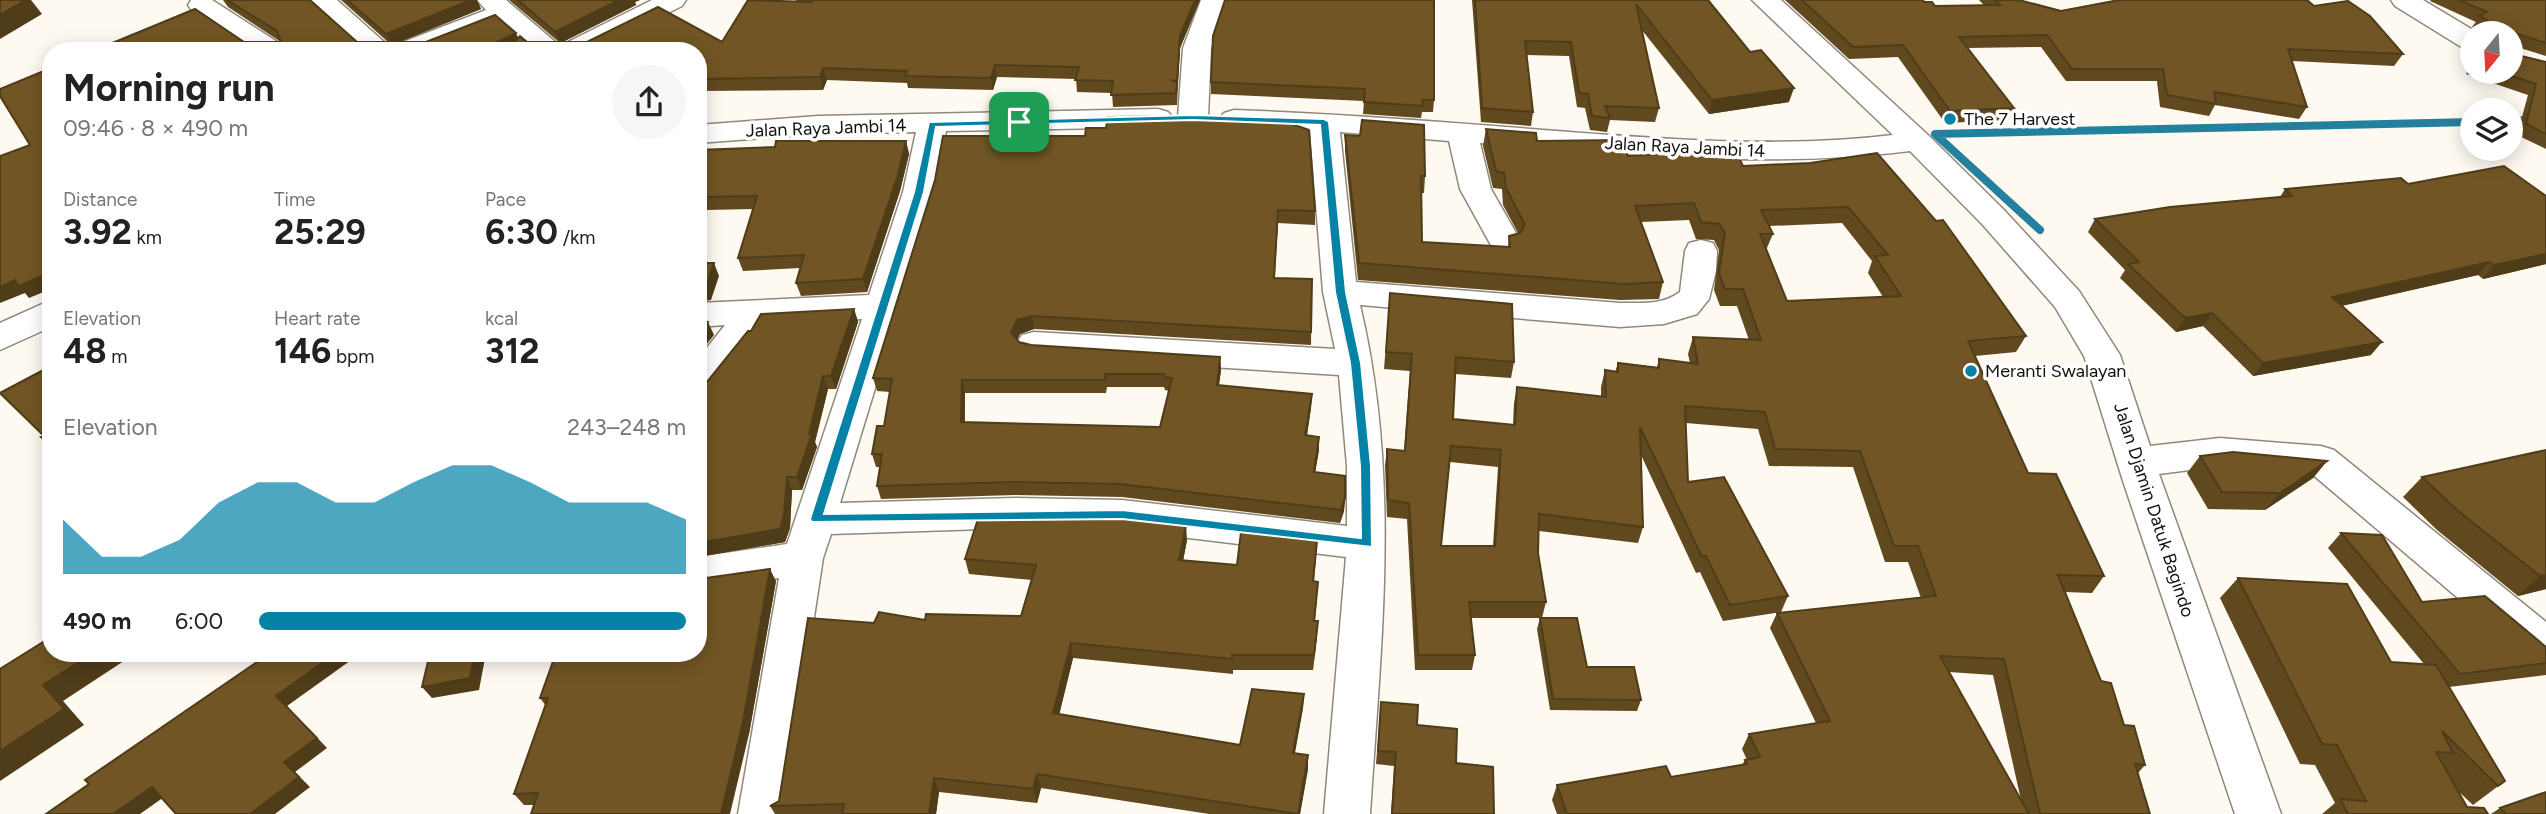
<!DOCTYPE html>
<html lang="en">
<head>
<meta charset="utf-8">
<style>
	body { margin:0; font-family:Figtree,sans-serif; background:#f6f6f6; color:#222; height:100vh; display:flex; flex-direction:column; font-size:26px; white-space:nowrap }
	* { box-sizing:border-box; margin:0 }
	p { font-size:23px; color:#767676 }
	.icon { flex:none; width:38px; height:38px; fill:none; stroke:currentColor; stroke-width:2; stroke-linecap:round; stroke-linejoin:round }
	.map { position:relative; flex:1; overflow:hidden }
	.sheet { position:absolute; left:42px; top:42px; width:665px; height:620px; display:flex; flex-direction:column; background:#fff; border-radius:28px; box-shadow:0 4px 18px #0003 }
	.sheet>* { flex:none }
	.needle { width:46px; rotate:198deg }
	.fabs { position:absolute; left:2460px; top:21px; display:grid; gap:14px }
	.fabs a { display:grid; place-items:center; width:63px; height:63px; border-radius:50%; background:#fff; box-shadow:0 4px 18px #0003; font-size:35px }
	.pin { position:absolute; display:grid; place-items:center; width:60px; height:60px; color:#fff; margin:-30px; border-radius:14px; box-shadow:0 4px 10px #0006 }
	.round { display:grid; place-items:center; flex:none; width:74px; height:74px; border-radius:37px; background:#f6f6f6 }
	.headline { display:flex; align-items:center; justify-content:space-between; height:119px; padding:0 21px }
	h1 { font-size:38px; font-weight:700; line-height:52px }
	.metrics { display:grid; grid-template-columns:repeat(3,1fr); gap:10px; height:119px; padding:7px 21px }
	.metrics div { display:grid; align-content:center }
	.metrics b { font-size:35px; font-weight:700 }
	.metrics small { font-size:19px; font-weight:400 }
	.metrics p { font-size:19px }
	.chart { height:196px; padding:14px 21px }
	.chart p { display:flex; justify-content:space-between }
	.chart svg { width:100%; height:126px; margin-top:7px; fill:#0483a7; opacity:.7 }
	ul { padding:0 21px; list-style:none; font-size:23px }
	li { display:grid; grid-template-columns:112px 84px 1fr; align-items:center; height:52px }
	li i { height:18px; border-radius:9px; background:#0483a7 }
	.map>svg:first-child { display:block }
</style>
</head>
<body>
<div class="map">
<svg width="2546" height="814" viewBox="0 0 2546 814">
	<rect width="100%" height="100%" fill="#fef9f1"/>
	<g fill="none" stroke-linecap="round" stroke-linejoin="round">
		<path stroke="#24819e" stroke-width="8" d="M2511,121l21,-1
			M2040,230l-105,-96 538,-12"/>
		<g stroke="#8f887c" stroke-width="3">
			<path id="minor" d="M191,0h21l70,45 4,6h-33l-61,-40 -4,-6z
				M308,0h29l55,49 3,-4 91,-35 -9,-10h29l54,46 92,-46h34l-4,6 -90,45h-60l-31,-28 -70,28h-68z
				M1201,0h26l-16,48 -3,69 -5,6 -10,3 -10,-3 -5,-6 5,-69z
				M1752,0h29l147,135 76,75 75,81 41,64 30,91 70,-8 101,8 13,4 212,172v43l-15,-5 -219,-186 -92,-8 -61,8 122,340h-46l-112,-333 -39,-125 -29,-49 -73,-83 -72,-73c-143,18 -287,3 -430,-8l11,46 29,51 -4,7 -12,4 -12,-4 -32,-58 -11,-48 -109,-9 16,150 264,21c21,0 43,2 60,-11l5,-41 4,-8 12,-3 12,3 4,8 -1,20 -7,28 -12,15 -33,10 -44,3 -260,-22c41,172 21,335 10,509h-46l22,-257 -224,-27 -107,-2 -184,6 -8,24 -39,256h-46l41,-236 -81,13v-34l89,-13 75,-225 -97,5 -54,69 -13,4v-38l27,-34 -27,2v-24l171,-8 34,-103 13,-60 -98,2 -120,9v-18l120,-9 340,-7 10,3 5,6 -5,6 -10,3 -212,4 -11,61 -95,311 175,-5 107,2 225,26v-60l-8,-91 -305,-19 -12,-3 -6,-9 6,-9 12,-3 301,17 -12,-57 -13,-162 -86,-5 -5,-6 5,-6 10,-3c112,4 223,13 335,22 107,8 217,16 324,3z
				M2391,0h32l55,33h-5v17l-10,-2 -68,-42z
				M51,300v27l-51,23v-27z
				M606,653h43l-6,13 -15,5 -16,-5z"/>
		</g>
		<use href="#minor" fill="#fff" fill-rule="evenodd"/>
	</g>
	<path fill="#61491f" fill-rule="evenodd" d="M223,0h87l47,42h31l-47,-42h136l4,9 -82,33 119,-4 9,4h32l-50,-42h131l-5,2 1,3 -73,37h159l76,-40 -3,-2h405l-20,48 -3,57 -64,2 -1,-14 -35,-1 -1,-13 -79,-2 -4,13 -85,-2 -1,-5 -80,-3 -4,10 -125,1v-40l-454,-9h37l-53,-35z
		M1225,0l209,100 -1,12h-11l-1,6 -58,-4 1,-13 -153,-7v-12z
		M1472,0h236l81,102 -80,12 -68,-85 18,79 -4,14 -45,-2 -3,12 -17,-2 -5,-22 -8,-1 -8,-51 -43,-1 7,57 -2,14 -50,-4z
		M1785,0h138l1,2 11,4 49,-1 -5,-5h40l42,11 253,-5 89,48 -9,12 -102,-5 15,46 -8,12 -84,-14 -6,11 -49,-9 -3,-26h-91l-25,-34 -73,1 46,60 -6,12 -63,3 -47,-66 -49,2z
		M2431,0h115v56l-29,-9v8l29,7v87l-29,-14 11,-40 -62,-21 7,-11v9h38v-39h-32v-2l-7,-4 4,-5 -46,-21z
		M1486,129l51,12 91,15 115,10 67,-3 216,173 -10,16 -41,4 53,117 76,103 -12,17 -27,-1 36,89 44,84 -7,8 12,41h-593l-5,-14 5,-15 114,-8 71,-12 3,-5h2l-5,-11 7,-15 67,-11 -46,-95 7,-15 144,-15 -13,-36h-23l-32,-95 -84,-1 -11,-37 -72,-6 2,59 100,114 -7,16 -58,9 -23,-49 -4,1 -55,-118 2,72 -5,16 -99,-12 -1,22 8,49 -4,16 45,49 54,33 -4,11 -87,-1 -13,-81 3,-11h-69l4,37 -3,15h-57l-8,-151 -20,-2 -2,-52 2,-16 17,2 6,-80 -26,-2 6,-76 124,69 -3,16 -56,-4 -2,45 60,6 1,-22 3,-16 84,10v-10l4,-17 10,2 3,-9 39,4 2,-8 31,4 -2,-9 5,-17 56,3 -12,-34h-17l-6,-16 5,-40 -5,-10 -18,-1 -7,-19 -48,2 22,60 -4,17 -39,1 -262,-20 -13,-129v-16l80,41 -1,17h-3l1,49 86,5 1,-11 9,-3 -15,-28 -1,-16 -9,-1 -10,-42zM1842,223l30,38 -4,12 15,24 -96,4 -21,-51 7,-16 -4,-8zM1450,462l48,5 -5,79h-52zM1949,672l44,3 28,125z
		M906,141l3,13 -9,37 -33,101 -66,4 -5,-13 4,-15 -57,3 -5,-13 15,-49 -47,1 -8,23v-83z
		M935,180l380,31v14l-37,-2 -4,55 38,1 -1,66 -277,-16 -14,5 -3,6 2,2 12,3 189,12 1,13 -2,15 93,9 -1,14 -4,27 12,15 -4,22 30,26 -1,13 -4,12 -218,-26 -107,-2 -134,4 -4,-13 3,-19h-4l-4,-13 12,-28 6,-34 -13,-1 -4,-13zM1107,387h57l1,3 4,1 -9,36 -195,-5v-29h141z
		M2408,184l138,12v68l-63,15 -5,-4 -136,31 29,49 -118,21 -50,-50 -27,6 -56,-54 5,-8 -37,-38 7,-13 185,-22 5,-8z
		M854,309l4,13 -22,67h-8l-13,53 2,5 -15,43h-10l-2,38 -5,14 -87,15v-173l9,-2 44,-51z
		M2546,450v139l-28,7 -81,-66 -34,-33 19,-20z
		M2200,456l127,5 -14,17 -48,32 -57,-1 -21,-36z
		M2341,533l81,69 124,45v28l-97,12 56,94 -32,24 -16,-15 10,17 21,7h-166l13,-11 -20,-38 -15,-1 -80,-166 18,-20 153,84 33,2 -96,-116z
		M1187,540l-4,21 54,4 79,-9 -2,25 3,16 -2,24 2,15 -4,34h-80v4l-160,-16 -14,56 181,31 64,-51 -1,14 -8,45 13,2v14l-8,45h-91l-168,-26 -4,15 -98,-11 -3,22h-161l-5,-8 9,-5 95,-178 147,-7 11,-36 -63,-6 -4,-15z
		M776,581l-27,153 -215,71h-10l-10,-11 32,-88 -6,-8 14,-39 -13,1 -5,-7h62l-1,2 23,6 78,-8z
		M1381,702l36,23 39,38 38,51h-103l3,-48 -18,-2z
		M2500,808l46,6h-55z"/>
	<path fill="#4f3c19" d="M26,0h5l11,14 -42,25v-24z
		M471,0h6l4,9 -89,36 -6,-11z
		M619,0h21l-5,2 1,3 -76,38 -5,-11z
		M1195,0h5l-20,48 -3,45v-12l3,-45z
		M516,33l5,11 -13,7h-30z
		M995,65l2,12 -4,13 -2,-12z
		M823,68l4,12 -4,10 -3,-13z
		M1794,88l-5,14 -80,12 3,-14z
		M906,141l3,13 -9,37 -33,101 -4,-13z
		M701,197l5,13 -8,23v-29z
		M1278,210v13l-4,68v-13z
		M2546,254v10l-63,15 11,-14z
		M2489,262l-11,13 -156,35 10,-13z
		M714,263l5,13 -8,24 -13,2v-14z
		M51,268v21l-22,9 -4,-5 -25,10v-16l15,-7z
		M854,309l4,13 -22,67 -5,-13z
		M2212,313l-9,13 -27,6 9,-14z
		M1032,316l2,13 -14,5 -6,11 -3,-13 6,-12z
		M708,322l6,13 -16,20v-20z
		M2382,342l-11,13 -118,21 10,-13z
		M1220,357l1,13 -4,28v-13z
		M823,376l5,13 -13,53 2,5 -15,43 -5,-13z
		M962,380l3,13 -1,42 -3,-13z
		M1312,394l-1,14 -6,40v-13z
		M1319,437v13l-6,35 1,-13z
		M2327,461l-14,17 -48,32 15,-17z
		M787,477l5,13 -2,38 -5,14 -87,15v-14z
		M1345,498l-1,13 -4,12 1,-13z
		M1186,525l1,15 -7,36 -1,-16z
		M770,569l6,12 -27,153 -19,80h-9z
		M2546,575v14l-28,7 22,-20z
		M1318,621l-1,15 -4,34 1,-15z
		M1071,643l2,15 -17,70 -3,-15z
		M93,653h43l-73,48 21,24 -84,56v-30l43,-66z
		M336,653h25l-74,53 40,42 -32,24 15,15 -35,27h-25l26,-118z
		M475,653h11l-7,37 -47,8 -10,-11z
		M586,653h12l-5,14 -8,-12z
		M1304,694l-1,14 -11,59 1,-14z
		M1308,755v14l-8,45h-2z
		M1037,774l4,14 -4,15 -4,-14z
		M934,778l5,14 -3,22h-7z
		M152,787l12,10 -24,17h-27z"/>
	<path fill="#715524" stroke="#4f3c19" stroke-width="2" fill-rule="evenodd" d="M0,0h26l-26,15z
		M227,0h83l47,42h69l69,-27 21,18 -38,18h-385l102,-42 49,33h37l-4,-11z
		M347,0h124l-85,34z
		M518,0h101l-64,32z
		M748,0l63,2 -3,-2h387l-15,36 -3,45 -6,-1 6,2 -1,11 -65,2 2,-14 -38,-1 4,-13 -84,-2 -4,13 -86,-2 2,-5 -84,-3 -3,9 -122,2v-28h-193l15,-15 7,6h60l71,-35 64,35z
		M1225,0h209v100h-12l1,6 -59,-4 1,-13 -154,-7 2,-46z
		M1475,0h233l42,52 11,-2 33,38 -82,12 -76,-96 23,104 -54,-2 5,12 -18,-2 -4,-22 -9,-1 -8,-51 -46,-1 8,71 -51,-4z
		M1802,0h121l1,2h8l3,4 65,-1 -5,-5h24l42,11 58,-11h188l7,6 34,-5 22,15 33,38 -115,-5 19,58 -93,-15 2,12 -49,-9 -4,-26h-91l-25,-34 -88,2 55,71 -64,3 -47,-66 -50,2z
		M2459,0h87v43l-28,-9 -1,21 29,7v72l-20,-10 10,-40 -36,-12h11v-39h-18l3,-5 -9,-4v-4l-7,-4 7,-4z
		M51,68v200l-4,2 2,3 -30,13 -4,-6 -15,7v-131l30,-11 -30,-49v-7z
		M1192,116l86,3 31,11 6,81 -37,-1 -4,68 38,1 -1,53 -279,-16 -15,4 -6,12 8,10 12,3 189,12 -3,28 95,9 -7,41 14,2 -5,35 31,4v22l-4,12 -221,-26 -108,-2 -135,4 5,-32h-10l5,-28h7l8,-47 -19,-1 62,-198 8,-44h142l1,-8h20l2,-11zM1105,374h59v3l8,1 -12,49 -199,-5 1,-42h143z
		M1362,120l62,5 1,51h-4l1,66 88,5 -1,-11 11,-3 5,-8 -19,-37 -2,-15 -8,-2 -10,-42 50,4 1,8 84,-1 7,16 107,-6 8,16 67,-3 67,-10 59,68 7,-1 83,116 -58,5 60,132 28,1 48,102 -46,-1 43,106 10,2 13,42 10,1 11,39 -10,-1 15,50h-110l-36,-155 -64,-3 89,158h-462l-10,-29 109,-19 5,11 76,-13 -2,-4 15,-3 -11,-23 81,-13 -53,-108 159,-17 -18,-50h-24l-34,-95 -85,-2 -10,-37 -80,-6 3,76 36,-5 64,119 -58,9 -24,-49 -4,1 -62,-130 3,100 -104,-13 -1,39 8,49h-77l6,53h-57l-9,-152 -21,-3 -1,-51 18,2 7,-97 -26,-2 4,-59 122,11 2,58 -58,-5 -3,62 62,6 2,-38 89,10 -1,-27 13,2v-9l41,5v-9l39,5 -5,-27 68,3 -18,-51h-18l-6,-16 6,-40 -6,-9 -18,-2 -7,-19 -59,3 28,76 -39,2 -265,-21 -14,-128 15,1zM1848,207l40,48 -13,1 26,40 -114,5 -27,-67h13l-12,-24zM1451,446l50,4 -6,96h-54z
		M776,141h130l-9,37 -34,101 -67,4 8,-28 -66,3 19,-62 -56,1 -3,7v-54l77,-3z
		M2504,166l42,30v58l-52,11 -5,-3 -157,35 50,45 -119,21 -51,-50 -27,5 -57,-54 11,-2 -44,-43 75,-12 122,-11 -7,-7 116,-11 7,6z
		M698,263h16l-8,24 -8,1z
		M854,309l-23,67h-8l-14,58h3l-15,43h-10l-3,38 -4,14 -82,14v-159l9,-2 41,-51h3l10,-17z
		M698,319l10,3 -10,13z
		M51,366v81l-10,-10 3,-1 -44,-43z
		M2546,450v125l-6,1 -83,-66 -35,-33z
		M2233,452l94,9 -47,32 -58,-1 -22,-36z
		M979,516l141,1 66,8 -7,35 58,5 4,-33 76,9 -4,40 5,1 -4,39h4l-4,34h-82v4l-161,-16 -18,70 187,32 12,-56 52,5 -11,59 15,2 -10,59 -261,-40 -4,15 -99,-11 -5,36h-87l2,-10 -74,2 9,-5 29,-183 66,5 5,-11 46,8 1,-6 95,2 15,-51 -71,-6z
		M2341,533l41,2 40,67 63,-6 61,51v16l-86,11z
		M770,569l-27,153 -22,92h-190l7,-21 -24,1 34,-96h-8l16,-45h30l-1,2 16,-1 19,7 19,-8h59v-74z
		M2238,578l109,6 44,78 45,3 69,116 -7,5 -56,-55 11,22 -17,-1 31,55 17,1 4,6h-140l-8,-15 26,2 -29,-56 -15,-1z
		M1540,618h37l10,49h47l7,33 -88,-1z
		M51,637v16h42l-50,32 21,24 -64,42v-82z
		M270,653h66l-60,43 41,42 -33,24 15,15 -49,37h-74l-24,-27 -39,27h-67l43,-30 -4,-4z
		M430,653h45l-5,25 -48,9z
		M1381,702l37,3 -1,20 40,4 -1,34 37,4 1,47h-102l4,-62 -18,-1z
		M2546,792v22h-40l-6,-6z"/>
	<path fill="#0483a7" stroke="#fff" stroke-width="2" fill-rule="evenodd" d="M1193,115l131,4 5,3 17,170 15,71 10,103 1,81 -250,-28 -310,3 -2,-3 104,-327 15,-70zM1193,120l127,5 15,167 15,71 10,103 1,72 -239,-28 -298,4 100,-322 12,-65z"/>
	<g fill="#0483a7" stroke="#fff" stroke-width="2.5">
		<circle cx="1950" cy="119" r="7"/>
		<circle cx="1971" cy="371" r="7"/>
	</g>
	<g text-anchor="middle" stroke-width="7" stroke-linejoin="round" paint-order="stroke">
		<g font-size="18" fill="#13110c" stroke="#fff" text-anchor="start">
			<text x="1964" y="125">The 7 Harvest</text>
			<text x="1985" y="377">Meranti Swalayan</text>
		</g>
		<g font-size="18" fill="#13110c" stroke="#fff">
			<text transform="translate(826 128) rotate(-2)" y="6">Jalan Raya Jambi 14</text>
			<text transform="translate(1685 147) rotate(3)" y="6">Jalan Raya Jambi 14</text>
			<text transform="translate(2154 510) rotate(72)" y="6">Jalan Djamin Datuk Bagindo</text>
		</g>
	</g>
</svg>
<div class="fabs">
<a><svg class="needle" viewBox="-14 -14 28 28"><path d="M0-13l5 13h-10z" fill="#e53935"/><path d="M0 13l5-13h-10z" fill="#767676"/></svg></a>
<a><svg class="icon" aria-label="layers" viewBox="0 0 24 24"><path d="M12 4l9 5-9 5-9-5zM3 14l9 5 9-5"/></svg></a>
</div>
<div class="pin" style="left:1019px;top:122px;background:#1e9e55"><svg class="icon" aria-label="arrive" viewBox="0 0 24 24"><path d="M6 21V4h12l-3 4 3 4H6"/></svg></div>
<section class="sheet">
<div class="headline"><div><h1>Morning run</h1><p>09:46 · 8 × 490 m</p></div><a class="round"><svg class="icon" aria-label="share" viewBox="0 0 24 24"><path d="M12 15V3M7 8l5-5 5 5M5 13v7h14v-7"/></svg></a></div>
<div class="metrics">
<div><p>Distance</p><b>3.92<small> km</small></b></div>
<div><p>Time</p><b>25:29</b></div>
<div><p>Pace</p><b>6:30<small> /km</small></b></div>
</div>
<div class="metrics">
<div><p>Elevation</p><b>48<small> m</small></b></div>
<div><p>Heart rate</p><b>146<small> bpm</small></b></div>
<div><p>kcal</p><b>312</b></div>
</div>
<div class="chart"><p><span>Elevation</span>243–248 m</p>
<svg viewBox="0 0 160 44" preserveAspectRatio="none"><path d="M0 44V25L10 38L20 38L30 32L40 19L50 12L60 12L70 19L80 19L90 12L100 6L110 6L120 12L130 19L140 19L150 19L160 25V44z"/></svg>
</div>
<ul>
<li><b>490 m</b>6:00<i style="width:100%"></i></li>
</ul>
</section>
</div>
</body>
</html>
